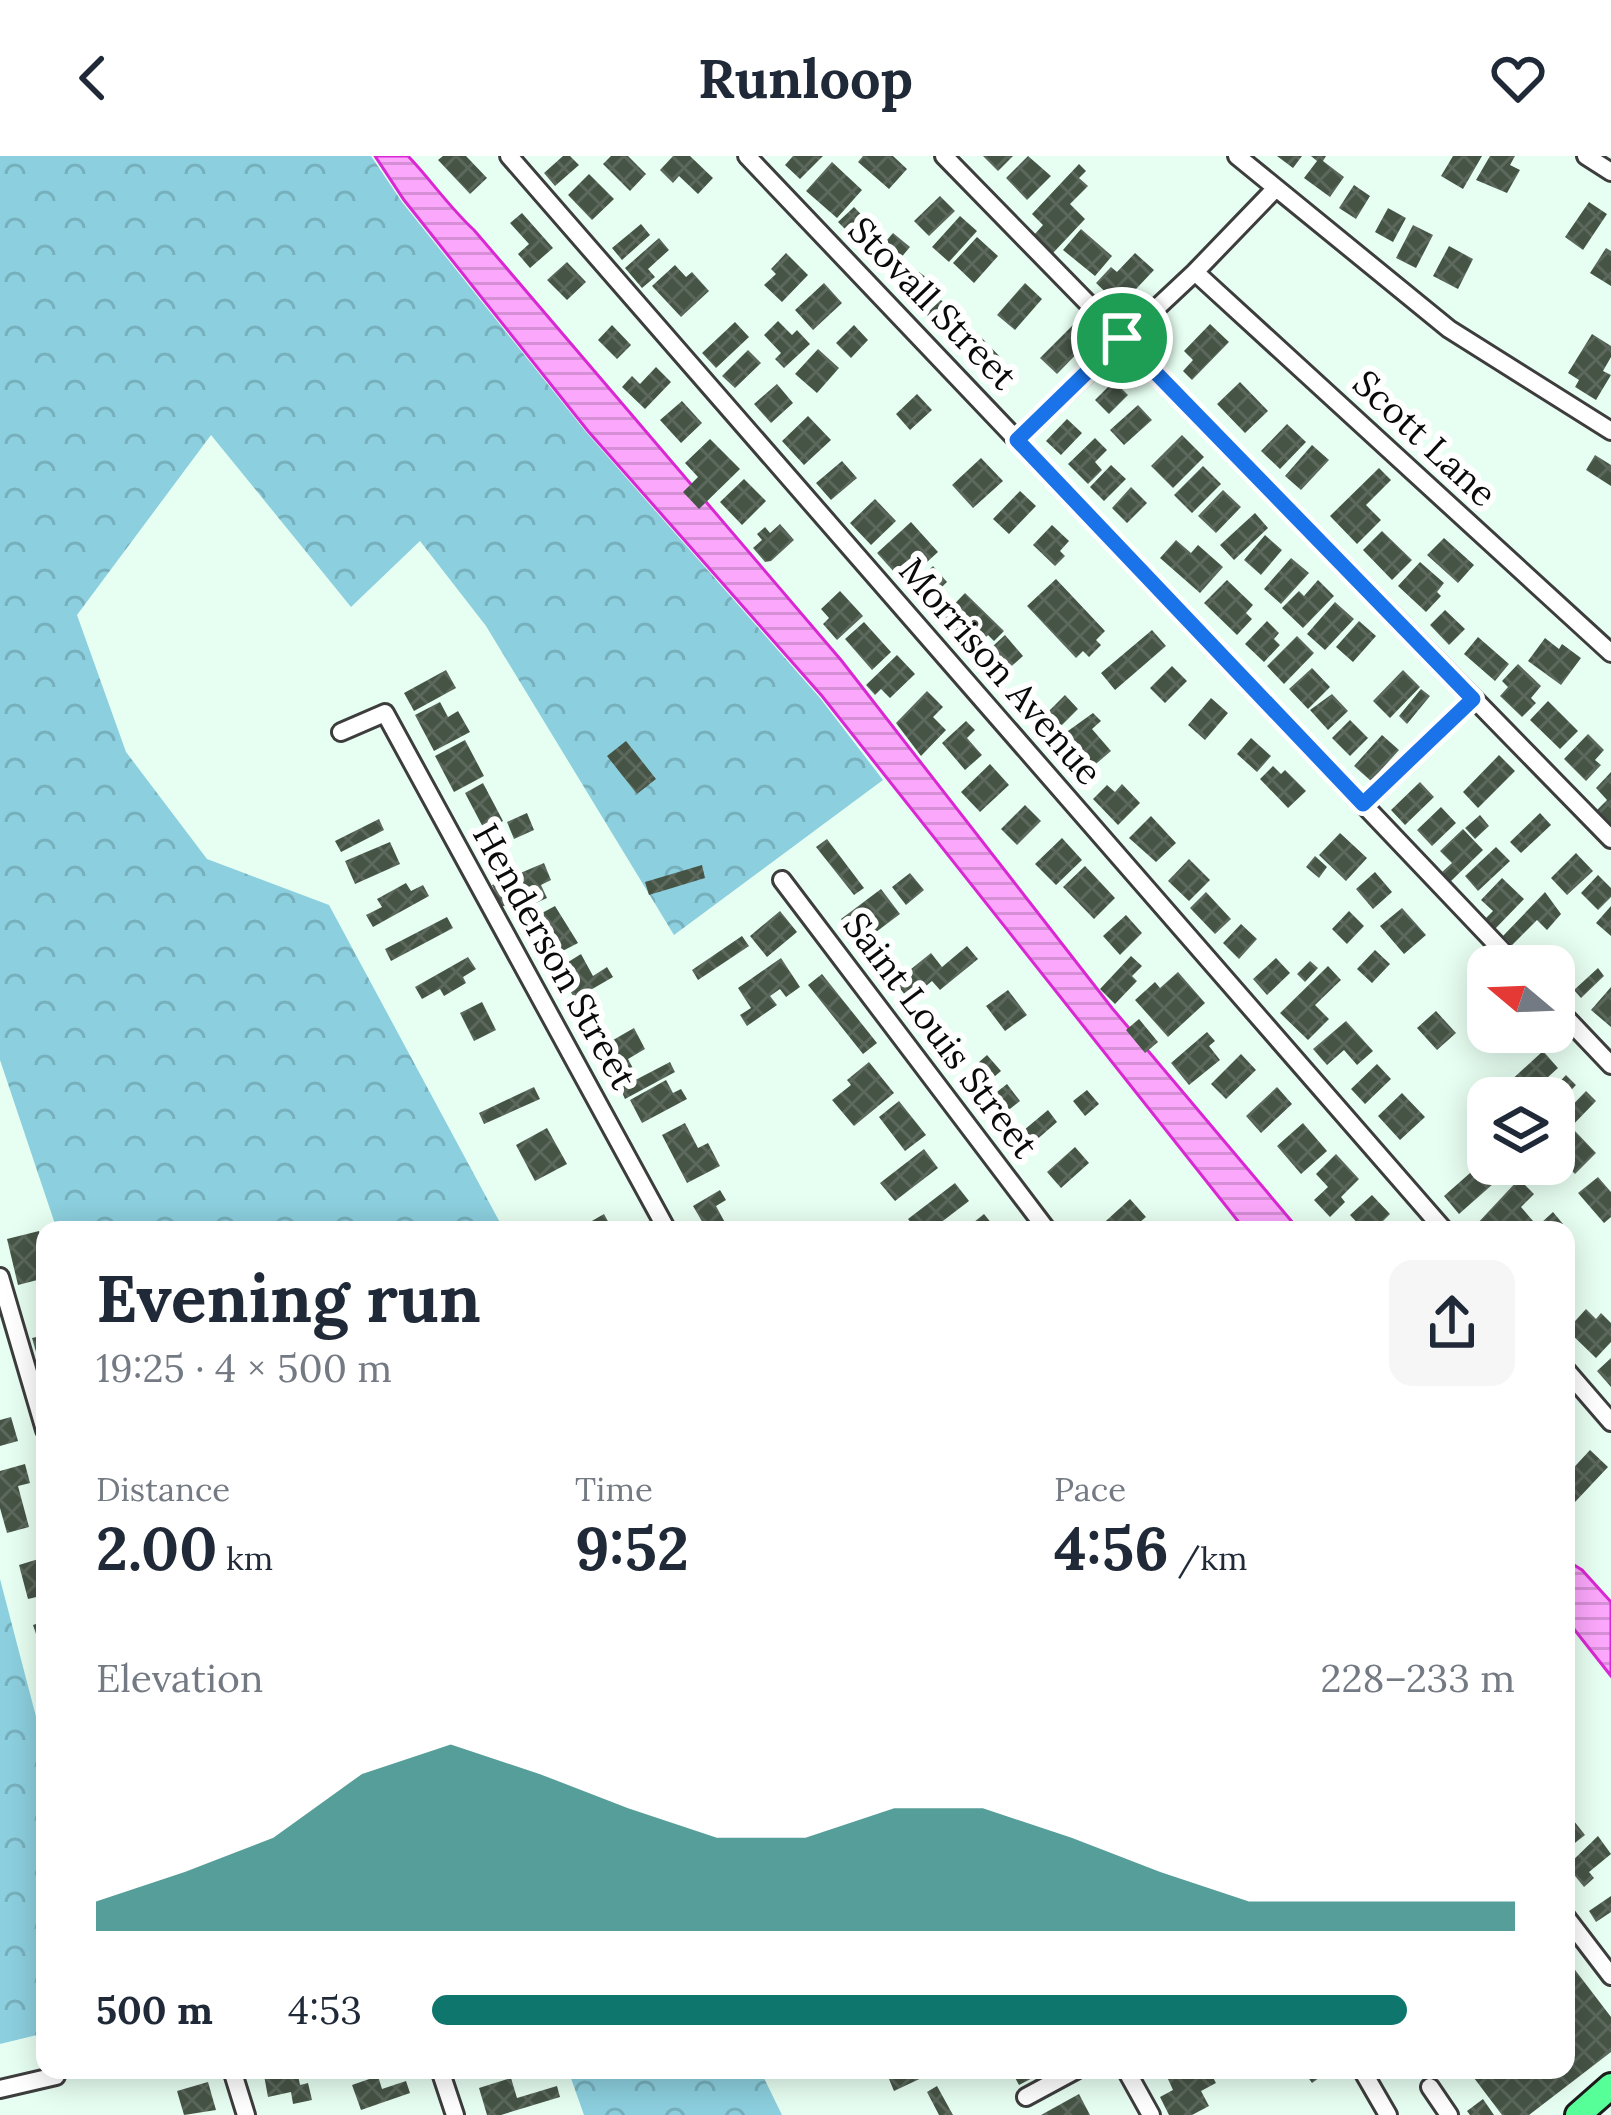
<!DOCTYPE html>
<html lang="en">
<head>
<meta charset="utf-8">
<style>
	body { margin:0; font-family:Lora,serif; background:#f6f6f7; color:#1f2937; height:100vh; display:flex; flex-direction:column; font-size:45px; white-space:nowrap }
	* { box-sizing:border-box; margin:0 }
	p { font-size:39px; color:#747a83 }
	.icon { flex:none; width:66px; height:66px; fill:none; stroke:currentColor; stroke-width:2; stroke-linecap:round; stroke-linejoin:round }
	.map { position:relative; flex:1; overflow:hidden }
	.panel { position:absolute; left:36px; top:1065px; width:1539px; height:858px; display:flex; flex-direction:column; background:#fff; border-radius:24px; box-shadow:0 6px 30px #0003 }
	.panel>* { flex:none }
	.needle { width:78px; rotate:289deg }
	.buttons { position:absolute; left:1467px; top:789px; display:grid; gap:24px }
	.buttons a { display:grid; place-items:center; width:108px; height:108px; border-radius:24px; background:#fff; box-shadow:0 6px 30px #0003; font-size:60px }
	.pin { position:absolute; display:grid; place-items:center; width:102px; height:102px; color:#fff; margin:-51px; border:6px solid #fff; border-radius:50%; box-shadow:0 3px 12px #0007 }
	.round { display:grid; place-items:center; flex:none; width:126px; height:126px; border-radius:24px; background:#f6f6f7 }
	.overview { display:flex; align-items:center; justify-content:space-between; height:204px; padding:0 60px }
	h1 { font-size:66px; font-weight:700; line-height:90px }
	.stats { display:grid; grid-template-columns:repeat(3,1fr); gap:18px; height:204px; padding:12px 60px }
	.stats div { display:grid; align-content:center }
	.stats b { font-size:60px; font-weight:700 }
	.stats small { font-size:33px; font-weight:400 }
	.stats p { font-size:33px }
	.chart { height:336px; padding:24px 60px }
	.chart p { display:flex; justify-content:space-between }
	.chart svg { width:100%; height:216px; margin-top:12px; fill:#0f766e; opacity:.7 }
	ul { padding:0 60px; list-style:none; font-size:39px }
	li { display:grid; grid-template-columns:192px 144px 1fr; align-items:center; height:90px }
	li i { height:30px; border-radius:15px; background:#0f766e }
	header { display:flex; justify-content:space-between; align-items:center; height:156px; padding:0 60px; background:#fff; font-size:54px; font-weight:700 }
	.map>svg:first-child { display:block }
</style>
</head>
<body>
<header><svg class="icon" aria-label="back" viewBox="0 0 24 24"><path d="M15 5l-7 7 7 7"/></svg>Runloop<svg class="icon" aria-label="heart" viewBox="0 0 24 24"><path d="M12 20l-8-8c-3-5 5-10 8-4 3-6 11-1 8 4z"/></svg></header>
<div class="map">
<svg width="1611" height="1959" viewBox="0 0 1611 1959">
	<defs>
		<pattern id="forest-crowns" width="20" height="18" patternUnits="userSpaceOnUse" patternTransform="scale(3)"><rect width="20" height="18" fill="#8ccfde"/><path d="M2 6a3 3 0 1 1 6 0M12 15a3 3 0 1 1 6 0" fill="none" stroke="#77b0bd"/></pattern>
		<pattern id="water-rules" width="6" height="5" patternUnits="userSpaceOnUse" patternTransform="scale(3)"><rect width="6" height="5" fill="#fba7fb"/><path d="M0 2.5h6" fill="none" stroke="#d68ed6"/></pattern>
		<pattern id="building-cross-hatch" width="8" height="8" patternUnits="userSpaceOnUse" patternTransform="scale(3)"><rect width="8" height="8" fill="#465446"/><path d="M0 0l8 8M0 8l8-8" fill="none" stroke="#5c685c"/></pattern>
	</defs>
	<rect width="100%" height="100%" fill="#e7fff2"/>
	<path fill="url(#forest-crowns)" d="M0,0h371l31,46 184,230 234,266 63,82 -209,155 -188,-309 -66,-85 -69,66 -140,-172 -134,180 49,137 81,107 122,46 175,325h-447l-57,-170z
		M0,1423l45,172v282l-45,11z
		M568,1914h192l22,45h-198z"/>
	<path fill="url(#water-rules)" stroke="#d928d3" stroke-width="3" d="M375,0h33c23,24 41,51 66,74l367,430 271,348 187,222h-54l-423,-534 -234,-265 -184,-231z
		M1566,1404l16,10 29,32v74l-45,-57z"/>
	<path fill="url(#building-cross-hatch)" d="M443,0h23l21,22 -17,16 -32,-34z
		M563,0h7l9,9 -24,21 -11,-13z
		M611,0h17l18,18 -16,17 -27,-27z
		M673,0h17l23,22 -15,16 -19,-18 -6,7 -13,-13z
		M793,0h30l-23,23 -15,-14z
		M863,0h30l14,13 -18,20 -31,-27z
		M983,0h30l-15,15z
		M1028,0l23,20 -24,24 -21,-22z
		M1277,0h25l-9,12z
		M1311,0h15l-3,5 21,16 -14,20 -26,-19 13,-17z
		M1453,0h29l-19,33 -22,-13z
		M1490,0h25l-5,9 10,5 -13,23 -31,-13z
		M832,6l30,28 -25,28 -31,-27z
		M1079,8l7,7 -7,7 9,8 -18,18 15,15 -32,34 -19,-18 9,-10 -11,-11z
		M589,18l25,25 -22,21 -24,-25z
		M1354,29l16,11 -14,23 -17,-11z
		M940,40l15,15 -26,25 -15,-15z
		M1589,46l18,12 -24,36 -18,-13z
		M854,51l21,22 -15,15 -22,-22z
		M1388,52l18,10 -13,24 -18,-10z
		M522,57l31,35 -23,20 -12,-14 11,-10 -19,-21z
		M960,60l17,15 -28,31 -17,-15z
		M641,68l9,11 -28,25 -10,-12z
		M1413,69l20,10 -17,33 -20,-10z
		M1081,73l31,27 -17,20 -32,-26z
		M893,77l17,14 -22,26 -17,-14z
		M977,81l21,19 -24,27 -21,-20z
		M659,82l10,12 -21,19 7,8 -13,11 -17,-20z
		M1449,90l24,13 -15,30 -25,-13z
		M1606,92l5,3v35l-21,-13z
		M786,97l22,22 -26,27 -18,-17 12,-11 -5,-5z
		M1135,97l19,17 -34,36 -24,-23 15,-16 6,5z
		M567,106l19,20 -19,18 -20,-20z
		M675,109l11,12 6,-5 17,19 -28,26 -29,-31z
		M919,116l16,12 -18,19 -14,-14z
		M824,127l18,20 -29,27 -18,-20z
		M1025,127l17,16 -27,31 -18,-15z
		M941,144l28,27 -15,15 -28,-28z
		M778,165l14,14 5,-5 13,14 -26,24 -9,-9 6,-6 -17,-18z
		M735,166l14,15 -33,31 -14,-15z
		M1210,168l19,18 -37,38 -9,-9 10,-11 -9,-9z
		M612,169l19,20 -14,14 -19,-19z
		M854,169l14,15 -17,18 -15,-15z
		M1073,169l16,16 -32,33 -17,-16z
		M976,176l29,30 -18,17 -29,-29z
		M1592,178l19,12v11l-8,14 8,4 -15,25 -21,-13 4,-7 -11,-7z
		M818,193l21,19 -22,25 -22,-19z
		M748,194l13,13 -26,25 -13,-12z
		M656,211l15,15 -26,27 -23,-22 10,-11 8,8z
		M1114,225l14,14 -19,19 -14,-14z
		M1240,226l28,29 -23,22 -28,-29z
		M777,228l16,19 -22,20 -17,-19z
		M917,238l15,16 -22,20 -14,-16z
		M682,245l20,22 -21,20 -21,-23z
		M1138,249l14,15 -28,25 -14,-15z
		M808,260l23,24 -27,25 -22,-24z
		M1067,263l15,14 -21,22 -15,-14z
		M1287,268l19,18 -26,27 -19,-18z
		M1182,279l22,22 -31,31 -22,-22z
		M1095,282l12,12 -12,12 7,8 -14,14 -20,-20z
		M710,283l30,30 -41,40 -16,-17 15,-15 -13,-14z
		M1312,289l17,15 -28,30 -16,-14z
		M1595,299l16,10v21l-25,-16z
		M981,302l22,23 -30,27 -21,-23z
		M842,305l15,17 -26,22 -15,-17z
		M1111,309l15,14 -22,22 -14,-14z
		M1203,310l18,18 -29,29 -18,-18z
		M1379,312l12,12 -25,25 15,15 -24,24 -27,-28z
		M744,323l22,22 -24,24 -22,-23z
		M1131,331l16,16 -20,20 -15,-15z
		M1223,334l18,17 -25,26 -18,-17z
		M1020,335l16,15 -27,28 -16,-15z
		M875,343l21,22 -25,24 -21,-22z
		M1255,357l13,15 -34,32 -14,-15z
		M911,366l27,30 -34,31 -27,-30z
		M780,368l14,16 -23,21 -6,1 -12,-14 9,-8 -5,-6 8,-7 5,6z
		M1052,369l17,16 -9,10 5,5 -10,10 -22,-21z
		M1382,375l30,29 -20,20 -29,-30z
		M1265,379l17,15 -21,25 -17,-15z
		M1444,382l30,27 -16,18 -31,-28z
		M1176,384l15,13 7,-8 25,22 -23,26 -40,-35z
		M1291,402l18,15 -28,31 -17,-15z
		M1420,406l24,21 -7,9 4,4 -15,16 -28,-26z
		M933,410l14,16 -23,22 -14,-16z
		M1056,423l49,52 -9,9 5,5 -12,12 -6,-6 -7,7 -49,-52z
		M1227,424l26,25 -7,8 6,6 -15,16 -33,-32z
		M1318,424l16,16 -31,32 -21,-20 17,-17 5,5z
		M840,435l23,25 -26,24 -14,-16 6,-6 -8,-9z
		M965,437l39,38 -10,10 -6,-6 -17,18 -33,-32z
		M1335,446l19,17 -29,31 -18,-16z
		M1445,454l20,19 -16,16 -19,-20z
		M1267,465l12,12 -5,6 6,6 -16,17 -19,-18z
		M1359,465l17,15 -23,26 -17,-15z
		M864,466l27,30 -19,18 -27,-31z
		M1152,474l14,16 -51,44 -14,-17z
		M1005,479l18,21 -24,21 -18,-20z
		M1297,480l17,17 -30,31 -17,-18z
		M1478,481l31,27 -14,17 -31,-27z
		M1545,482l14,11 3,-5 19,14 -20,27 -33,-24z
		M897,499l18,19 -25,24 -9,-9 -6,6 -9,-10z
		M1518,508l23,22 -10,12 5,5 -14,14 -22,-21 8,-9 -6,-6z
		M1172,510l15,15 -22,22 -15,-15z
		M1312,512l18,19 -22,22 -19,-20z
		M446,514l10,18 -42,23 -10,-18z
		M1403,514l17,17 -30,31 -17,-17z
		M1421,533l9,7 -23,28 -8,-8z
		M927,535l16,16 -10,10 13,13 -25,26 -25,-33z
		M1332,538l16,17 -20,19 -18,-20z
		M1065,539l13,14 -17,17 -13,-14z
		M1211,542l17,15 -23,27 -17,-15z
		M1548,545l30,30 -18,18 -30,-29z
		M440,546l8,15 10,-6 12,21 -36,19 -19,-36z
		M1093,557l8,8 -9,8 19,22 -28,24 -29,-34z
		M1350,564l18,18 -18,18 -18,-18z
		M966,565l9,9 -8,8 15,17 -17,15 -23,-27z
		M1588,578l16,16 -9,10 6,5 -15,16 -22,-22z
		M1382,579l17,15 -28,31 -17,-15z
		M1251,582l20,18 -14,16 -20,-18z
		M465,584l19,36 -30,16 -19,-36z
		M626,585l30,38 -19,15 -30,-38z
		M1499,599l16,16 -37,37 -15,-16z
		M990,608l19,21 -29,27 -19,-20z
		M1273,610l8,8 4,-4 21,21 -18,17 -28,-29z
		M1611,616v53l-15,-14 11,-11 -11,-12z
		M1420,626l14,15 -29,28 -14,-15z
		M483,627l20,38 -18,10 -20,-38z
		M1122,628l18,19 -22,22 -25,-26 14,-14 8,7z
		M1025,649l16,16 -24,24 -16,-16z
		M1441,651l15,16 -24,23 -15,-16z
		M527,657l7,17 -20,9 -7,-17z
		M1540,657l11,12 -30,28 -11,-11z
		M1480,659l9,11 -14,13 -10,-11z
		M1151,660l25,27 -20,19 -27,-24z
		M379,663l5,11 -43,22 -6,-11z
		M1463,673l20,21 -33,32 -9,-9 11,-10 -12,-12z
		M1340,677l27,25 -21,23 -27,-26z
		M1062,682l20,22 -26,25 -21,-21z
		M827,683l37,49 -10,7 -38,-48z
		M390,686l10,22 -45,20 -10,-23z
		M1496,691l14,14 -32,30 -13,-15z
		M1576,697l17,18 -26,24 -16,-17z
		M1315,700l12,11 -8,11 -13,-11z
		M1189,703l21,21 -21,21 -21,-20z
		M544,707l7,17 -10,5 6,13 -27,12 -4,-9 -15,6 -9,-22z
		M702,709l3,13 -56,17 -4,-13z
		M1085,710l30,32 -21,21 -31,-32z
		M1375,716l17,20 -19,17 -17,-20z
		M910,717l14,17 -18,15 -14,-18z
		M1598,719l13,13v9l-13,13 -17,-17z
		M1502,722l22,21 -30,31 -10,-10 9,-9 -12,-11z
		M406,727l5,8 12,-6 6,11 -56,31 -7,-12 16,-8 -5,-8z
		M881,733l19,25 -40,30 -19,-25z
		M1206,736l25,27 -16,15 -25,-26z
		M1545,736l16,22 -14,16 -10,-10 -25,25 -9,-9z
		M555,750l23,37 -29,15 -20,-38z
		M1611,750v30l-15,-13z
		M1402,752l24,27 -22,19 -24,-28z
		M780,755l17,21 -30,25 -17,-21z
		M1349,755l15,15 -17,18 -15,-15z
		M1126,759l16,18 -22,22 -17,-19z
		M447,761l6,11 -62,33 -6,-12z
		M1241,768l16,15 -18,20 -16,-16z
		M742,780l7,10 -51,34 -6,-10z
		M967,790l11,13 -38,31 -8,-9 -23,19 -14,-18 36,-29 11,14z
		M1375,794l15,14 -18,19 -15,-14z
		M581,798l12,22 14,-9 6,10 -38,22 -18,-30z
		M1131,800l11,10 -10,10 5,5 -22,23 -15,-15z
		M468,801l8,12 -13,8 3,6 -22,13 -4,-7 -18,10 -7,-12z
		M781,802l19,29 -14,10 -6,-8 -10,7 7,9 -30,21 -7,-11 11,-7 -13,-20z
		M1276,802l14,15 -23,22 -14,-16z
		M1310,805l8,7 -13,14 -8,-8z
		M1328,810l13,14 -26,25 14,14 -21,21 -28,-27z
		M1598,812l6,8 -23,22 -7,-8z
		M1178,816l27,31 -37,34 -33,-37 20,-18 5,6z
		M822,818l55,69 -14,11 -55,-69z
		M1611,831v40l-20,-17z
		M1008,834l19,25 -22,16 -19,-25z
		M482,846l14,28 -22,11 -14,-28z
		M1436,855l20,22 -19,17 -20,-22z
		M1139,863l19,23 -13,11 -19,-23z
		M1346,865l27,30 -16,14 -13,-15 -17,15 -14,-16z
		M634,872l11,21 -17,10 8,15 -19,10 -16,-37z
		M1207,876l8,9 -6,5 11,14 -31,25 -18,-22z
		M1543,895l15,17 -33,30h-7l-12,-13z
		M1241,898l15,16 -30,29 -15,-15z
		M987,899l14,16 -26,22 -13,-16z
		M670,906l5,10 -50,27 -5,-11z
		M869,906l25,31 -40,33 -22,-26 19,-15 -4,-5z
		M1377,908l14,15 -26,25 -14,-15z
		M1566,919l10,10 -22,23v-10h-10z
		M666,924l7,13 8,-4 6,10 -45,24 -12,-23z
		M1007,928l13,17 -24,19 -13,-17z
		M534,931l6,12 -56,25 -5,-11z
		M1277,931l15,17 -31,29 -15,-17z
		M1087,934l12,14 -14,12 -12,-15z
		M1586,935l10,10 -29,30 -10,-10z
		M1402,937l23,24 -25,23 -22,-24z
		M899,945l27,34 -21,16 -26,-34z
		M1048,954l9,12 -23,20 -10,-12z
		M685,967l13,25 10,-5 12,23 -33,17 -25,-48z
		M1303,967l24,28 -26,23 -24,-28z
		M547,972l20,36 -32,17 -19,-36z
		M1575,975l21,22 -21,21 -21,-22z
		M1075,991l14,16 -28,25 -14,-16z
		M924,993l14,19 -43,33 -15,-18z
		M1336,998l23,25 -18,18 4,5 -15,15 -16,-17 14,-13 -12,-13z
		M1478,1010l15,18 -34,30 -15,-18z
		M1598,1021l13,15v25l-7,6 -26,-30z
		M1519,1023l15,15 -13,13 12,14 -10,9h-45l-3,-4z
		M955,1027l14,18 -38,29h-14l-9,-11z
		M720,1034l6,10 -10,6 13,24h-22l-14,-24z
		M1372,1039l18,19 -16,16h-10l-14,-15z
		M1130,1043l16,18 -15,13h-35z
		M1553,1056l10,12 -6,6h-10l-6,-7z
		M604,1058l6,11 -8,5h-26z
		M984,1058l13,16h-33z
		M39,1075l6,25v22l-27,7 -11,-46z
		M1586,1153l10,10 5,-6 10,10v19l-15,16 -29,-28z
		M45,1179v25l-6,2 -7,-24z
		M1611,1202v29l-14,-16z
		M11,1261l7,24 -18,5v-26z
		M1590,1294l18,17 -33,35 -9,-9v-17z
		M25,1308l5,19 -12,3 11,41 -22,6 -7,-25v-37z
		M45,1401v38l-17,4 -9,-34z
		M45,1465v26l-4,2 -8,-24z
		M1566,1655l19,24 -19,15z
		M1598,1680l13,18 -22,18 5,6 -10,9 -17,-21z
		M1611,1740v16l-15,10 -7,-11z
		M1566,1802l45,59v35l-82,63h-27l-34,-45h98z
		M263,1914h34l3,15 8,-2 4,17 -19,4 -2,-12 -23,5z
		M909,1914h20l1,4 -36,17 -5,-12z
		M1011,1914h37l-29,15z
		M1185,1914h24l7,13 -15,8 8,15 -17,9h-23l-9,-18 13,-7 -5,-11z
		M1303,1914h27l-18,13z
		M378,1920l4,13 24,-8 4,12 -49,17 -9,-25z
		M511,1922l6,20 40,-12 3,11 -59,18h-14l-8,-27z
		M208,1926l8,28 -32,5 -7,-24z
		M937,1930l16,29h-14l-12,-23z
		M1079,1938l11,21h-49z
		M1483,1943l11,16h-24l-3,-4z"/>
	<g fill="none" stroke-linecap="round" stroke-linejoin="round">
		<g stroke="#3d3d3d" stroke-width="22">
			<path id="minor" d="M509,0l935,1074
				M747,0l770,810
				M944,0l667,683
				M1237,0l212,173 162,102
				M1586,0l25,16
				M1195,116l416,381
				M1017,283l178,-167 81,-84
				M341,576l44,-19 282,517
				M1363,648l110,-105
				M782,724l265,350
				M1554,849l57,60
				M0,1121l45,153
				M1566,1214l45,52
				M1566,1761l45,59
				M232,1914l14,45
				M440,1914l15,45
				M1126,1914l25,45
				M1362,1914l26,45
				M1430,1931l19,28
				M0,1933l56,-13
				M1026,1941l50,-27"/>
		</g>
		<g stroke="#1b1b1b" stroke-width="30">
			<path id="primary" d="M1578,1959l33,-29"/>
		</g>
		<use href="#minor" stroke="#fff" stroke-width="16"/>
		<use href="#primary" stroke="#57ff98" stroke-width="24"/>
	</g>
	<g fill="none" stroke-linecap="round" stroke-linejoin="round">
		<g stroke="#fff" stroke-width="24">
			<path id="route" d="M1122,182l351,361 -110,105 -346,-364z"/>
		</g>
		<use href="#route" stroke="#1a73e8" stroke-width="15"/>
	</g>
	<g text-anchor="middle" stroke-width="12" stroke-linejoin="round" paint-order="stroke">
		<g font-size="36" fill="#0a0a0a" stroke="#fff">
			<text transform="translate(933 147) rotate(46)" y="13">Stovall Street</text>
			<text transform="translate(1425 282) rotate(43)" y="13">Scott Lane</text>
			<text transform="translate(1001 515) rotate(49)" y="13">Morrison Avenue</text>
			<text transform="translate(555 800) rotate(61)" y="13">Henderson Street</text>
			<text transform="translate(941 879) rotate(53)" y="13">Saint Louis Street</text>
		</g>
	</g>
</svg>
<div class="buttons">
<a><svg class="needle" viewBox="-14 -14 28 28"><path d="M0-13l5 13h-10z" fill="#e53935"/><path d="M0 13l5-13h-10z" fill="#747a83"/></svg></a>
<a><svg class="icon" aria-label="layers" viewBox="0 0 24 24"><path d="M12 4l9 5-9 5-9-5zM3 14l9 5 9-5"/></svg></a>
</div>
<div class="pin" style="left:1122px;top:182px;background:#1e9e55"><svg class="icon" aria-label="arrive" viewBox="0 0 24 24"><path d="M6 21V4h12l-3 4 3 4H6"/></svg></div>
<section class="panel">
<div class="overview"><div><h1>Evening run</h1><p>19:25 · 4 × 500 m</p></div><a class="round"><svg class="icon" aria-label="share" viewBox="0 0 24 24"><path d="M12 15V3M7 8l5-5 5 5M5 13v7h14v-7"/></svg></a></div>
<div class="stats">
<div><p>Distance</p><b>2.00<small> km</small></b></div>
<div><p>Time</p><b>9:52</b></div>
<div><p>Pace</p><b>4:56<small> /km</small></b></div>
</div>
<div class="chart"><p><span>Elevation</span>228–233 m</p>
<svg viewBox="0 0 160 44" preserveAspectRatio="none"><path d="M0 44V38L10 32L20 25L30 12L40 6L50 12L60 19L70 25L80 25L90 19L100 19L110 25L120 32L130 38L140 38L150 38L160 38V44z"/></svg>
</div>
<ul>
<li><b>500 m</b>4:53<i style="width:90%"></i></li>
</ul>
</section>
</div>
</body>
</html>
